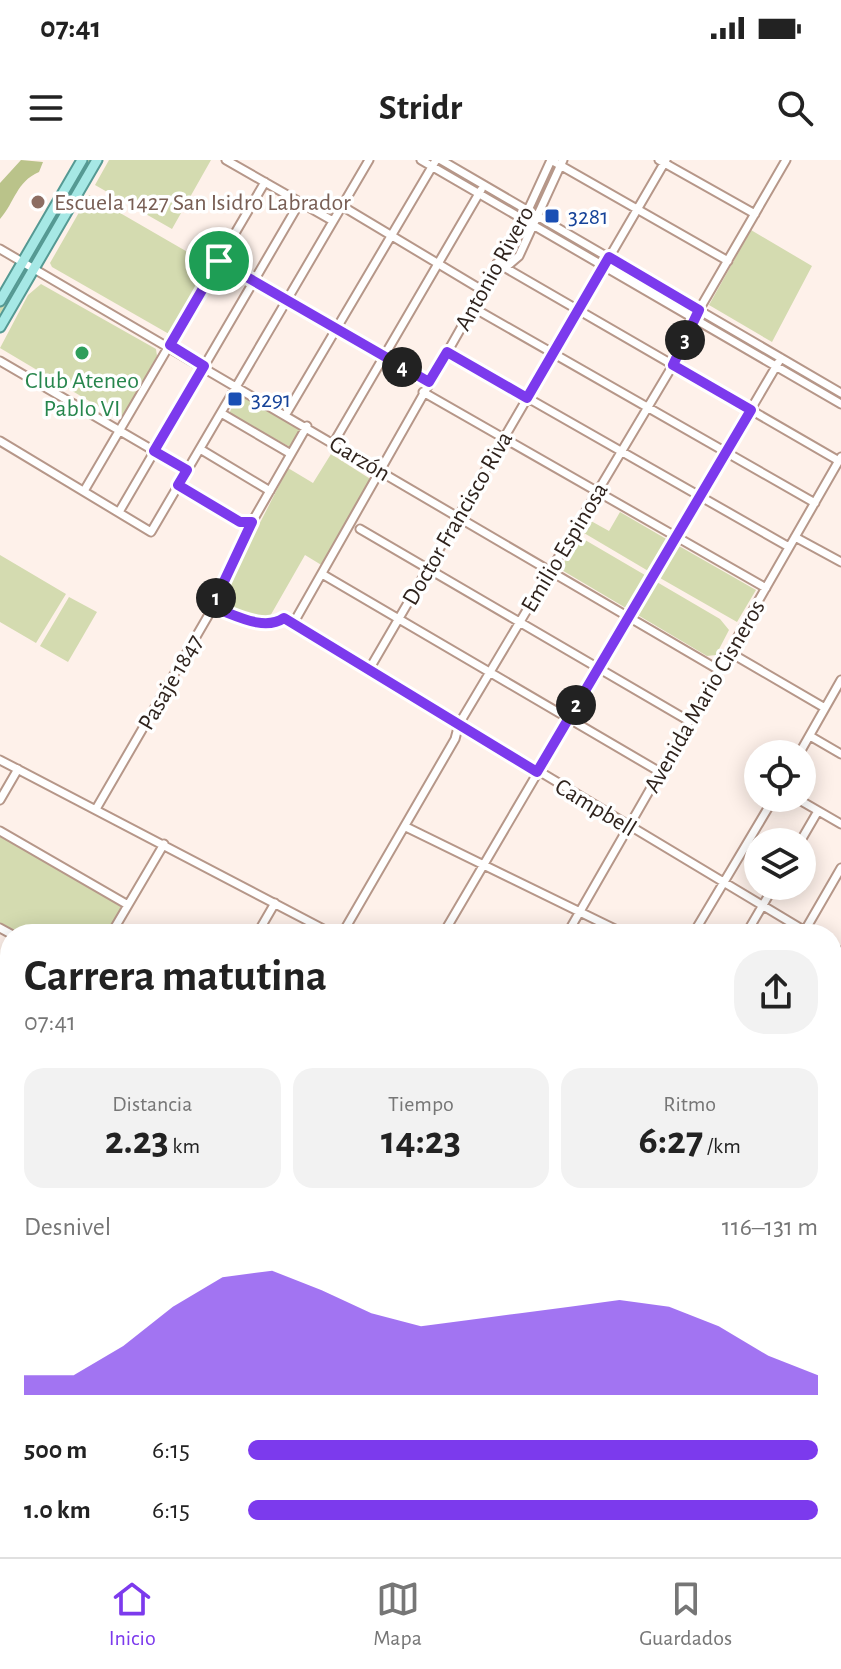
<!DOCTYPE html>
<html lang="es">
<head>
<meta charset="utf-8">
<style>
	body { margin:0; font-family:"Alegreya Sans",sans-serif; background:#f2f2f2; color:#222; height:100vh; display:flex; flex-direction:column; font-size:30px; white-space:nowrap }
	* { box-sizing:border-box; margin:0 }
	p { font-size:26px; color:#767676 }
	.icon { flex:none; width:44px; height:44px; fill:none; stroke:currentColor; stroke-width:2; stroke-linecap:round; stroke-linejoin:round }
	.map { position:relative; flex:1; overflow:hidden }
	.drawer { position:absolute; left:0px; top:764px; width:842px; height:634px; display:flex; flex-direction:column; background:#fff; border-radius:32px 32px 0 0; box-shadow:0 4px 20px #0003 }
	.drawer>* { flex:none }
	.buttons { position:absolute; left:744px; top:580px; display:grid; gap:16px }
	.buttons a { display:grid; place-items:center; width:72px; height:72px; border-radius:50%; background:#fff; box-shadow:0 4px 20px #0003; font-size:40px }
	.pin { position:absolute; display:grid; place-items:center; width:68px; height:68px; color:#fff; margin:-34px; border:4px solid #fff; border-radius:50%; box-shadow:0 2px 8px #0007 }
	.km { position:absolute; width:40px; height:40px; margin:-20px; border-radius:50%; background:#222; color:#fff; font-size:22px; line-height:40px; text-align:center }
	.round { display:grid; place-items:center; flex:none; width:84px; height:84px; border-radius:32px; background:#f2f2f2 }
	.overview { display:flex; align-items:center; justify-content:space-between; height:136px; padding:0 24px }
	h1 { font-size:44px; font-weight:600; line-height:60px }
	.metrics { display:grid; grid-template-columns:repeat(3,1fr); gap:12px; height:136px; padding:8px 24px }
	.metrics div { display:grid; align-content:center; border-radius:20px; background:#f2f2f2; text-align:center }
	.metrics b { font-size:40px; font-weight:600 }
	.metrics small { font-size:22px; font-weight:400 }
	.metrics p { font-size:22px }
	.chart { height:224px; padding:16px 24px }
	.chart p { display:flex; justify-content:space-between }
	.chart svg { width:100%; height:144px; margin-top:8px; fill:#7c3aed; opacity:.7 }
	ul { padding:0 24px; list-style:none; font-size:26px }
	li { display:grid; grid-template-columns:128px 96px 1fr; align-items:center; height:60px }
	li i { height:20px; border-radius:10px; background:#7c3aed }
	.status { display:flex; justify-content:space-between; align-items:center; height:56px; padding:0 40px; background:#fff; direction:ltr }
	.status svg { height:22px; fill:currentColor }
	header { display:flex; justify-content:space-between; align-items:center; height:104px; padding:0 24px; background:#fff; font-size:36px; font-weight:600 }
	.tab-bar { display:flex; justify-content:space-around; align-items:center; height:112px; border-top:2px solid #e0e0e0; background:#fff; font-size:22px; color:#767676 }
	.tab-bar a { display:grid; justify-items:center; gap:4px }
	.tab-bar .active { color:#7c3aed }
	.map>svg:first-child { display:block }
</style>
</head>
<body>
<div class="status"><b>07:41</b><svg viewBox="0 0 49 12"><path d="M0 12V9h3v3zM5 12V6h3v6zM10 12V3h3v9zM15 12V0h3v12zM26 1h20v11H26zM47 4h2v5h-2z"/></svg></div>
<header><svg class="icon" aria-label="menu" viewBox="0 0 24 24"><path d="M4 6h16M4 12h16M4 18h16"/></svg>Stridr<svg class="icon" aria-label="search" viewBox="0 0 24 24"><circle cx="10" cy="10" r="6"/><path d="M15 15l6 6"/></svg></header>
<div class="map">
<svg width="841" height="1397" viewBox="0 0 841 1397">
	<rect width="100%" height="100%" fill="#fef1ea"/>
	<path fill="#d4dbb0" d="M82,0h15l-97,167v-26z
		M109,0h102l-39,69 -77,-44z
		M89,35l121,70 -41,69 -117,-67 -2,-4z
		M751,70l61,36 -40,76 -63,-37z
		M41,124l115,65 1,7 -34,61h-7l-116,-69 28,-53z
		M244,235l54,30 2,4 -10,18 -61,-33 7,-17z
		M331,294l41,26 -49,86 -18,-11 -36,63 -14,-1 -36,-14 69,-135 25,15z
		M620,352l48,28 -18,32 -66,-39 7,-12 18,10z
		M580,377l140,82 9,11 -13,25 -9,1 -147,-87z
		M679,386l77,44 -19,32 -77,-44z
		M0,395l66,39 -30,49 -36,-21z
		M69,437l28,15 -29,50 -28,-16z
		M0,675l118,68 4,7 -13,24h-92l-17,-10z
		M832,1021l9,2v95l-9,18z"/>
	<path fill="#bac38a" d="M21,0l22,2 -4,10c-23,10 -24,30 -39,47v-36z"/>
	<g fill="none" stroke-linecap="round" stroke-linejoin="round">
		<path stroke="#a1d9fe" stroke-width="2" d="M529,1388l14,9"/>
		<g stroke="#b69789" stroke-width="11">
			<path id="minor" d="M226,0l107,61
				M421,0l420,244
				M441,0l400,233
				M551,0l177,101
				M659,0l96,54
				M342,46l140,84
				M0,89l719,421
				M219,101l210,121
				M497,103l342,198
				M505,108l14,-12 44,-96
				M472,147l343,196
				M447,192l342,195
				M0,201l187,109
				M423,232l343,196
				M221,253l70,41
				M286,254l150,-254
				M0,281l151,91 218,-372
				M334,282l147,-252
				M200,289l70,42
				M178,325l62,37h12
				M84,331l181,-309
				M119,352l181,-310
				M360,369l329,192
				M795,377l46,25
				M322,414l338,198
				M212,447c22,7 50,25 72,11l526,316
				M293,464l235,-414 23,-50
				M729,492l96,56
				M370,508l296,-508
				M810,576l31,18
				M799,594l42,-74
				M0,600l333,174
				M796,638l45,26
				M0,640l18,-31
				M96,649l112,-193 44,-94 55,-96
				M406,667l219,107
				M0,671l128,74
				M800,682l18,-31
				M0,768l11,6
				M804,772l37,-64
				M111,774l53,-90
				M257,774l18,-31
				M342,774l113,-195 4,-15 214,-359 26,-55 87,-150
				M443,774l338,-576
				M567,774l274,-477
				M693,774l81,-136
				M746,774l28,-48
				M832,787l9,5
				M832,827l9,-15
				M832,848l9,6
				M832,906l9,5
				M832,966l9,5
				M832,1251l2,3
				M503,1397l6,-9"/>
		</g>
		<g stroke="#559993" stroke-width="13">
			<path id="major" d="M0,141l82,-141
				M0,167l97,-167
				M0,1012l10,1
				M832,1021l9,2
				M832,1030l9,2
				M0,1105l10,1
				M832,1136l9,-18
				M832,1222l9,-33"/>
		</g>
		<g stroke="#559993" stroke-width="15">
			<path id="highway" d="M0,1048h10
				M0,1067l10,1
				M832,1143l9,1"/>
		</g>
		<use href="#minor" stroke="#fff" stroke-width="7"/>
		<use href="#major" stroke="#a6e8e5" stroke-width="9"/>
		<use href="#highway" stroke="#6ad9d3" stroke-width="11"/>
		<g stroke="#978a84" stroke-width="5">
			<path id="rail" d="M832,1169l9,-15
				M698,1397l5,-9"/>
		</g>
		<use href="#rail" stroke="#fff" stroke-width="2" stroke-dasharray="6" stroke-linecap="butt"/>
		<g stroke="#559993" stroke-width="15" stroke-linecap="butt">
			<path id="highway-bridge" d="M832,1118l9,1"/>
		</g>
		<use href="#highway-bridge" stroke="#6ad9d3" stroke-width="11"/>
	</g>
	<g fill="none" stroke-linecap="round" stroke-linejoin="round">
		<g stroke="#fff" stroke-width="16">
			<path id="route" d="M609,97l90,53 -26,55 78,45 -214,362 -253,-154c-21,14 -50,-4 -72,-11l40,-85h-12l-62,-37 9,-15 -33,-19 50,-85 -34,-21 49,-84 210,121 18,-30 80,46z"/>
		</g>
		<use href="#route" stroke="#7c3aed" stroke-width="10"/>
	</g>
	<circle fill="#8d6e63" stroke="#fff" stroke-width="3" cx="38" cy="42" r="8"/>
	<g fill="#1a4fb4" stroke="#fff" stroke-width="3">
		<rect x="544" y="48" width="16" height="16" rx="4"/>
		<rect x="227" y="231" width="16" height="16" rx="4"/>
	</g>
	<circle fill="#2e9e5b" stroke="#fff" stroke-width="3" cx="82" cy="193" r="8"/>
	<g text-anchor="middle" stroke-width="7" stroke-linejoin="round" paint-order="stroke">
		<g font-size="24" fill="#785e54" stroke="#fff" text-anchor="start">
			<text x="54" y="50">Escuela 1427 San Isidro Labrador</text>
		</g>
		<g font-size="24" fill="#164399" stroke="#fff" text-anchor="start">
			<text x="568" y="64">3281</text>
			<text x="251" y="247">3291</text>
		</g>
		<g font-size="24" fill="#2f231d" stroke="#fff">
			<text transform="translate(494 108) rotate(-61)" y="8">Antonio Rivero</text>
			<text transform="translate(360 298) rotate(31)" y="8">Garzón</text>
			<text transform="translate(457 358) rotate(-60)" y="8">Doctor Francisco Riva</text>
			<text transform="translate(564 387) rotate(-59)" y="8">Emilio Espinosa</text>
			<text transform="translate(170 522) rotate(-60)" y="8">Pasaje 1847</text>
			<text transform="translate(704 536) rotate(-60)" y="8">Avenida Mario Cisneros</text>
			<text transform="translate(596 647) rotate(31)" y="8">Campbell</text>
		</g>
		<g font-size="24" fill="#27864d" stroke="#fff">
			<text x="82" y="228">Club Ateneo<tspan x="82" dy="28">Pablo VI</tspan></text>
		</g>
	</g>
</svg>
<div class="buttons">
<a><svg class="icon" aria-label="locate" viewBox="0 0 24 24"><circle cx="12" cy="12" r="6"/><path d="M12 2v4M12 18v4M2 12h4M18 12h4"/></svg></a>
<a><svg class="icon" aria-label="layers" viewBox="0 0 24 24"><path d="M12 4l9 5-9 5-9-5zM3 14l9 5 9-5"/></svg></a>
</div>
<div class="pin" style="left:219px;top:101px;background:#1e9e55"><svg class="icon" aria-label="arrive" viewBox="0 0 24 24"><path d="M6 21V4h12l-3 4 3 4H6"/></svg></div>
<b class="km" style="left:216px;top:438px">1</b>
<b class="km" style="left:576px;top:545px">2</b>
<b class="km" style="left:685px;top:180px">3</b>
<b class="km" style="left:402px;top:207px">4</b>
<section class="drawer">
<div class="overview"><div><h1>Carrera matutina</h1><p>07:41</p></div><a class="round"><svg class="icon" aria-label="share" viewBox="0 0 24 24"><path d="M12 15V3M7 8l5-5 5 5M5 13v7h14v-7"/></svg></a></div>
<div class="metrics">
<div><p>Distancia</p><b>2.23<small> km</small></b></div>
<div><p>Tiempo</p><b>14:23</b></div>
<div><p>Ritmo</p><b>6:27<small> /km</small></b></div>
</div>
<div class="chart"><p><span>Desnivel</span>116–131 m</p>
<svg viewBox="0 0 160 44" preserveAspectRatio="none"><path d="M0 44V38L10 38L20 29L30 17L40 8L50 6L60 12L70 19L80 23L90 21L100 19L110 17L120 15L130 17L140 23L150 32L160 38V44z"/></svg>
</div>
<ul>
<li><b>500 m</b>6:15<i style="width:100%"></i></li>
<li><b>1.0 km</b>6:15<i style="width:100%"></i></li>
</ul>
</section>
</div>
<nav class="tab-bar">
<a class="active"><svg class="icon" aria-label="home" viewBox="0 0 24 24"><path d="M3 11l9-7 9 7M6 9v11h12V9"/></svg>Inicio</a>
<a><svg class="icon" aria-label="map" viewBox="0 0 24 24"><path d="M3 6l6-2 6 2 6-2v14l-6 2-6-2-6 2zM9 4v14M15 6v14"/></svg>Mapa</a>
<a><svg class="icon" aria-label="saved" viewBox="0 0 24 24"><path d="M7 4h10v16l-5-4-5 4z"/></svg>Guardados</a>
</nav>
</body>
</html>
